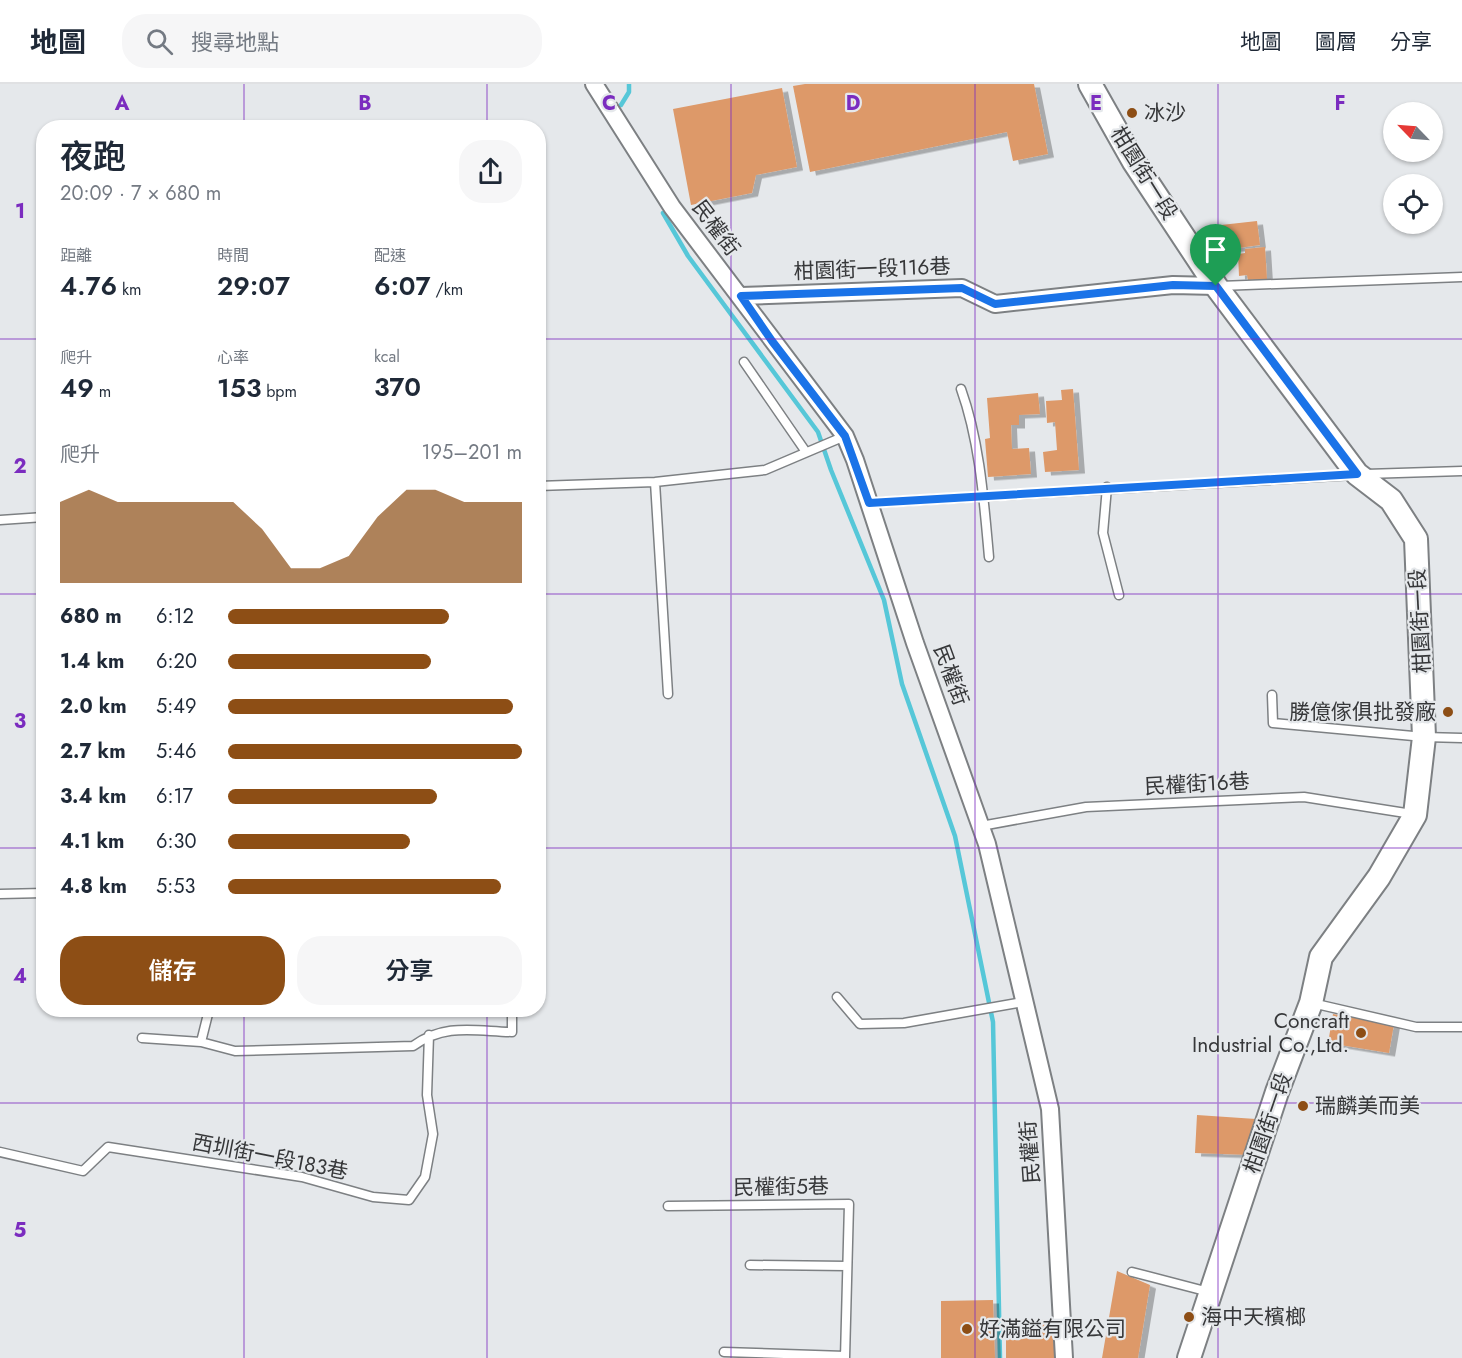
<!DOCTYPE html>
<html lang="zh-TW">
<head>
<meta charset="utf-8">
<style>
	body { margin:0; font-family:Jost,"Noto Sans TC",sans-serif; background:#f6f6f7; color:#1f2937; height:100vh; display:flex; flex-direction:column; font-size:22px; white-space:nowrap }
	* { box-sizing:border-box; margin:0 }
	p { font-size:20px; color:#747a83 }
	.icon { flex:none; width:33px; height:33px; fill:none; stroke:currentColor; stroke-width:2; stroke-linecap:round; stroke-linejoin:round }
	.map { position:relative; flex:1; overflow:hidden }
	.panel { position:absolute; left:36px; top:36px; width:510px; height:897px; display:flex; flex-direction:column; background:#fff; border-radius:24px; box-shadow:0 2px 4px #0004 }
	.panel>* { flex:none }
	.needle { width:39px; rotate:295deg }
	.buttons { position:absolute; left:1383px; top:18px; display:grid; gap:12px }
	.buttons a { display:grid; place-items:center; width:60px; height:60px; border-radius:50%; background:#fff; box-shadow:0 2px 4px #0004; font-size:30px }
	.pin { position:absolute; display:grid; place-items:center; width:51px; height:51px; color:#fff; margin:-62px -26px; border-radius:50% 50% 50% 0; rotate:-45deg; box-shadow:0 0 6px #0007 }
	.pin .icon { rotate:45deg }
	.round { display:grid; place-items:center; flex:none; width:63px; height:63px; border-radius:24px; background:#f6f6f7 }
	.head { display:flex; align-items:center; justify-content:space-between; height:102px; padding:0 24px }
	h1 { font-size:33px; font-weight:600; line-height:45px }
	.figures { display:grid; grid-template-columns:repeat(3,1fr); gap:9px; height:102px; padding:6px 24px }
	.figures div { display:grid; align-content:center }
	.figures b { font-size:26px; font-weight:600 }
	.figures small { font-size:16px; font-weight:400 }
	.figures p { font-size:16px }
	.chart { height:168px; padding:12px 24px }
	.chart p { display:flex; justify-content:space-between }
	.chart svg { width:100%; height:108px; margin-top:6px; fill:#8d4e15; opacity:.7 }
	.button { display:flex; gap:12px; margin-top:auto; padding:12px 24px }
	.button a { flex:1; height:69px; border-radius:24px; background:#8d4e15; color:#fff; font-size:24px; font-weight:600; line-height:69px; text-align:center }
	.button a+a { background:#f6f6f7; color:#1f2937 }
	ul { padding:0 24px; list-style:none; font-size:20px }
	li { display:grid; grid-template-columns:96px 72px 1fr; align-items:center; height:45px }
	li i { height:15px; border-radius:8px; background:#8d4e15 }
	header { display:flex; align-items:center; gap:36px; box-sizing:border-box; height:84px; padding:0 30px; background:#fff; border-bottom:2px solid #e0e1e3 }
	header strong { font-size:28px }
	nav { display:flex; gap:33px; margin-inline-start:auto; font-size:21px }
	.search { width:420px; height:54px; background:#f6f6f7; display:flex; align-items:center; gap:15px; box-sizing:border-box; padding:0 21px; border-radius:24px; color:#747a83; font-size:22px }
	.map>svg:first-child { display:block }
</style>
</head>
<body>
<header>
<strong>地圖</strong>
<div class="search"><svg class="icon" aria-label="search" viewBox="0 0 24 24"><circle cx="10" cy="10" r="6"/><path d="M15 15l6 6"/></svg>搜尋地點</div>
<nav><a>地圖</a><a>圖層</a><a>分享</a></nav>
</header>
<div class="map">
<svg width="1462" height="1274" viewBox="0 0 1462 1274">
	<defs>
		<filter id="shadow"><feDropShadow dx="6" dy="3.5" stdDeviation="0" flood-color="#0004"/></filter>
	</defs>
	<rect width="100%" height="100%" fill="#e5e8eb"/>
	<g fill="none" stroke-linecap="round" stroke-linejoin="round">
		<path stroke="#56c7d8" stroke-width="4.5" d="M621,21l8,-13v-8
			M663,129l25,43 130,176 13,38 53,130 18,84 53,152 38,186 7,336"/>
	</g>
	<path fill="#dd9969" filter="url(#shadow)" d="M805,0h229l14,70 -35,7 -6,-29 -197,40 -17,-86z
		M782,4l15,79 -41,8 -4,18 -61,12 -18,-96z
		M1257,137l3,24 -36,5 -3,-25z
		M1265,163l2,32 -19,1 -1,-5 -8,1 -1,-22 7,-1v-4z
		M1073,305l6,81 -34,2 -2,-20 14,-2 -2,-28 -8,1 -1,-22 16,-1 -1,-10z
		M1038,309l2,21 -21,1v10h-8l1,24 17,-1 2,26 -43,3 -3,-38 5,-1 -3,-40z
		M1333,930l61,10 -5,29 -61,-10z
		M1197,1031l59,4 -5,36 -56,-2z
		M1117,1187l33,14 -12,73h-36z
		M993,1216l2,58h-54v-57z
		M1057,1235l1,39h-52v-24l9,-1v-13z"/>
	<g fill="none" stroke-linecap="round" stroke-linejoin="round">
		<g stroke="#7d8083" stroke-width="11">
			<path id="lane" d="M1220,202l242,-9
				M744,278l62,90
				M961,305c19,53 23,113 28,168
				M1366,390l96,-3
				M655,398l13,212
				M538,402l117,-4 110,-12 80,-34
				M1107,403l-4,46 16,62
				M869,419l485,-28
				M0,436l44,-3
				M1272,611l1,28 151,14 38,1
				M981,742l105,-19 218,-10 108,17
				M0,810l44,-1
				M837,913l23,27 44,-1 119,-21
				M1312,919l104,24h46
				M142,954l59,4 34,9 178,-5c32,-23 61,-15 99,-14v-22
				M201,958l8,-32
				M0,1068l83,19 25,-24 194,30 71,20 36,3 16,-23 8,-43 -6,-39 2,-60
				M668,1122l181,-2 -4,154
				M750,1181l97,1
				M1132,1188l77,20
				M724,1268l121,4"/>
		</g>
		<g stroke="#7d8083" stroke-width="20">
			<path id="street" d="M594,0l78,123 173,229 10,24 60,183 72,201 63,265 14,249
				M741,212l221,-8 33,16 178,-19 43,1"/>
		</g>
		<g stroke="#7d8083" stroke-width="26">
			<path id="secondary" d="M1090,0l44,78 82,124 141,188 34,26 25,39 8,198 -9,78 -36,62 -58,80 -10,46 -34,89 -88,266"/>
		</g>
		<use href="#lane" stroke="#fff" stroke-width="8"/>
		<use href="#street" stroke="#fff" stroke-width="16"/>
		<use href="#secondary" stroke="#fff" stroke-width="22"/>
	</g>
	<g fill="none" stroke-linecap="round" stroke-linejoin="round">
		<g stroke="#fff" stroke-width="12">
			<path id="route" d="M1173,201l43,1 141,188 -488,29 -24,-67 -73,-95 -31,-45 221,-8 33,16z"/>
		</g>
		<use href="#route" stroke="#1a73e8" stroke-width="8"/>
	</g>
	<path fill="none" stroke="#7b2cbf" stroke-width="1.5" stroke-opacity="0.55" d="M244,0v44M487,0v44M731,0v1274M975,0v1274M1218,0v1274M0,255h44M538,255h924M0,510h44M538,510h924M0,764h44M538,764h924M244,926v348M487,926v348M0,1019h1462"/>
	<g fill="#8d4e15" stroke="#e5e8eb" stroke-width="2">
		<circle cx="1132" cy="29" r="6"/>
		<circle cx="1448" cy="628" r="6"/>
		<circle cx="1361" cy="949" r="6"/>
		<circle cx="1303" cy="1022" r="6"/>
		<circle cx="1189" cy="1233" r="6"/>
		<circle cx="967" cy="1245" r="6"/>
	</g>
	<g text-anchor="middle" stroke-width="4.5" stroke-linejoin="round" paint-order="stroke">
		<g font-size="21" fill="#363739" stroke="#e5e8eb" text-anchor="start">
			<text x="1144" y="36">冰沙</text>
			<text x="1436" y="635" text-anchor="end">勝億傢俱批發廠</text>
			<text x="1349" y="944" text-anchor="end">Concraft<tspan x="1349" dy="24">Industrial Co.,Ltd.</tspan></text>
			<text x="1315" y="1029">瑞麟美而美</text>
			<text x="1201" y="1240">海中天檳榔</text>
			<text x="979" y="1252">好滿鎰有限公司</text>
		</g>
		<g font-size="21" fill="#363739" stroke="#e5e8eb">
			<text transform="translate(1144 89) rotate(58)" y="7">柑園街一段</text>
			<text transform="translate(716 144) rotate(53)" y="7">民權街</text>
			<text transform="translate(872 185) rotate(-2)" y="7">柑園街一段116巷</text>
			<text transform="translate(1420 537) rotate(-93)" y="7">柑園街一段</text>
			<text transform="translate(951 591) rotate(70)" y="7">民權街</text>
			<text transform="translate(1197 700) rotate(-3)" y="7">民權街16巷</text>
			<text transform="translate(1268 1039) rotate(-71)" y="7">柑園街一段</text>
			<text transform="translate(1030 1068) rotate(-94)" y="7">民權街</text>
			<text transform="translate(270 1073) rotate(11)" y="7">西圳街一段183巷</text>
			<text transform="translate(781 1103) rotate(-1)" y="7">民權街5巷</text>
		</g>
	</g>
	<g font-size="20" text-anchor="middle" font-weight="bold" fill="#7b2cbf" stroke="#e5e8eb" stroke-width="4.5" stroke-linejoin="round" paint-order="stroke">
		<text x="122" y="26">A</text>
		<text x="365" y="26">B</text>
		<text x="609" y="26">C</text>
		<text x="853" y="26">D</text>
		<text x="1096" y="26">E</text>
		<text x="1340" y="26">F</text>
		<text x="20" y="134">1</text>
		<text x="20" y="389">2</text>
		<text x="20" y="644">3</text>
		<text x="20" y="899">4</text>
		<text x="20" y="1153">5</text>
	</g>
</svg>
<div class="buttons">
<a><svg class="needle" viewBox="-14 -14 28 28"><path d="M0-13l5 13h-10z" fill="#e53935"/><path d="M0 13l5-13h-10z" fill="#747a83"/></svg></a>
<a><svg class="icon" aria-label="locate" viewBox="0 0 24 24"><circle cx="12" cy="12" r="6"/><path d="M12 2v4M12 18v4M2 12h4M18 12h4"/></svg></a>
</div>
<div class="pin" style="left:1216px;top:202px;background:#1e9e55"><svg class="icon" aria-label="arrive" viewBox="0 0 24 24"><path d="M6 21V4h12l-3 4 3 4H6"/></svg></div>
<section class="panel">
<div class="head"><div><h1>夜跑</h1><p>20:09 · 7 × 680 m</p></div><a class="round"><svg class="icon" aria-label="share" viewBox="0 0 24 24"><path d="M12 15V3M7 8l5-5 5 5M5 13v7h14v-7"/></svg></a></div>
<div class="figures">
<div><p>距離</p><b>4.76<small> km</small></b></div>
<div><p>時間</p><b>29:07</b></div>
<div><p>配速</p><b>6:07<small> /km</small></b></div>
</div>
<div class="figures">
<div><p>爬升</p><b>49<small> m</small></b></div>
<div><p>心率</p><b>153<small> bpm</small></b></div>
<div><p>kcal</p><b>370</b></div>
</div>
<div class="chart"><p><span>爬升</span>195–201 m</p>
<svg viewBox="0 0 160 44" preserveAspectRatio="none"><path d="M0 44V11L10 6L20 11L30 11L40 11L50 11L60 11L70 22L80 38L90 38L100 33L110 17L120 6L130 6L140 11L150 11L160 11V44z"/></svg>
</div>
<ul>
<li><b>680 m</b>6:12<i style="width:75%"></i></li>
<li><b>1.4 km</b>6:20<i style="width:69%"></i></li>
<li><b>2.0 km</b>5:49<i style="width:97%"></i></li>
<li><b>2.7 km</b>5:46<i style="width:100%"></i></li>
<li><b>3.4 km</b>6:17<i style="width:71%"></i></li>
<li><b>4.1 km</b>6:30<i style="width:62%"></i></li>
<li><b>4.8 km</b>5:53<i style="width:93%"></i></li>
</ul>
<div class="button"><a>儲存</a><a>分享</a></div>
</section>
</div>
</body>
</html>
